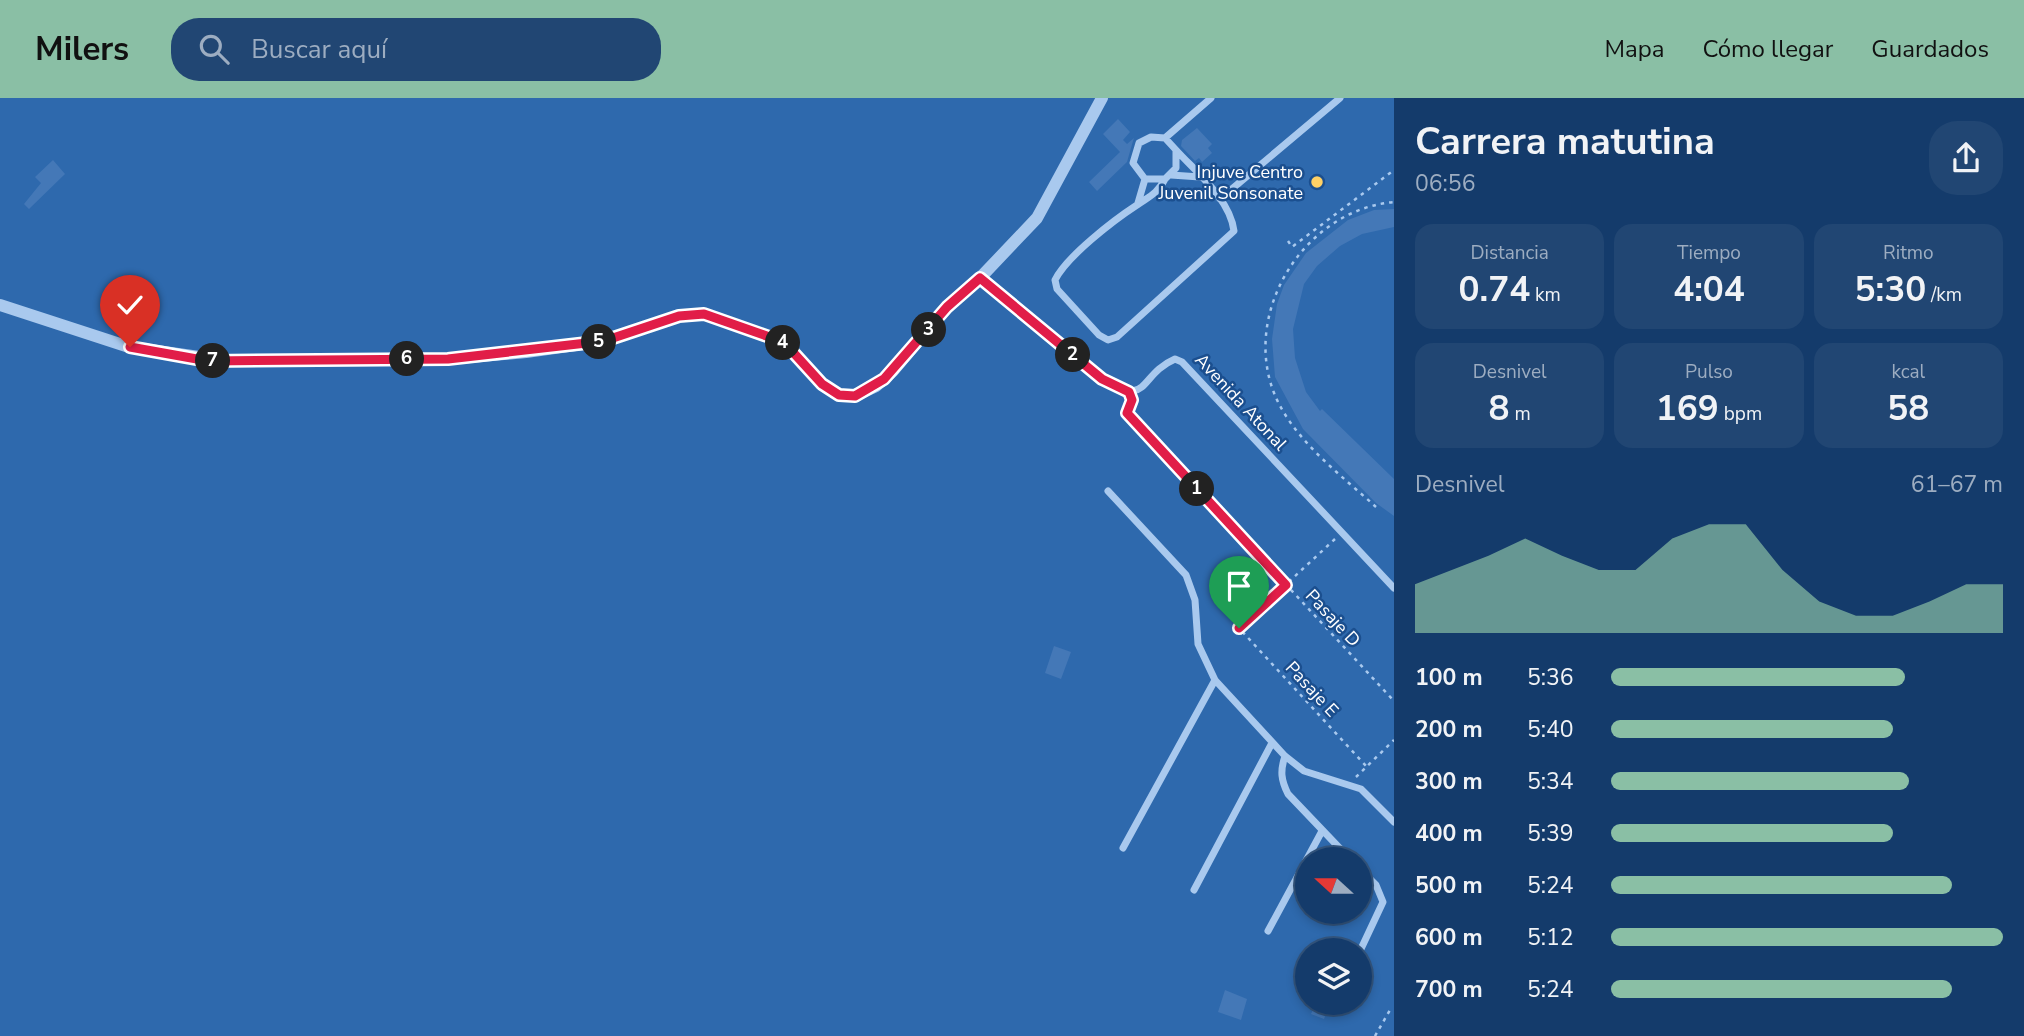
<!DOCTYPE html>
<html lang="es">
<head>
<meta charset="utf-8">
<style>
	body { margin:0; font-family:"Nunito Sans",sans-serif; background:#214673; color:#f1f3f6; height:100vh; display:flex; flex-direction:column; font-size:26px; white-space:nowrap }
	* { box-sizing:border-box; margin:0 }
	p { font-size:23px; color:#9dadc1 }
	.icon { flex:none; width:38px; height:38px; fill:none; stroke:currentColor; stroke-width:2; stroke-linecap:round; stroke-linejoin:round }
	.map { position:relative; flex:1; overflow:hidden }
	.sheet { display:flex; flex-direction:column; background:#143b6b; width:630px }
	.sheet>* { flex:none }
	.needle { width:46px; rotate:291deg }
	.fabs { position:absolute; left:1295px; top:749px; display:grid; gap:14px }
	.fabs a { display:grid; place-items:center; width:77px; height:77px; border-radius:50%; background:#143b6b; box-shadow:0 4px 10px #0003,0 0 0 2px #33557e; font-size:35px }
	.pin { position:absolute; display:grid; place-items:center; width:60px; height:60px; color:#fff; margin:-72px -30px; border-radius:50% 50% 50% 0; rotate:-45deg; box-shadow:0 0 7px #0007 }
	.pin .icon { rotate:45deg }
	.km { position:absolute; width:35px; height:35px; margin:-18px; border-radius:50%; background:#222; color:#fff; font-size:19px; line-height:35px; text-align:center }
	.round { display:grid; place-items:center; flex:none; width:74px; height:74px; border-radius:28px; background:#214673 }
	.headline { display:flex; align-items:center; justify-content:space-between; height:119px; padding:0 21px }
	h1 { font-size:38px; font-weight:700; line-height:52px }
	.metrics { display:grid; grid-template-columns:repeat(3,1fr); gap:10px; height:119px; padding:7px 21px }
	.metrics div { display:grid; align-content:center; border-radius:18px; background:#214673; text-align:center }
	.metrics b { font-size:35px; font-weight:700 }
	.metrics small { font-size:19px; font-weight:400 }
	.metrics p { font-size:19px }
	.chart { height:196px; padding:14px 21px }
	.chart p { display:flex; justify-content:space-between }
	.chart svg { width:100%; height:126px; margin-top:7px; fill:#8abfa5; opacity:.7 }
	ul { padding:0 21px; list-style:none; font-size:23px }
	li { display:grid; grid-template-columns:112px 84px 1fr; align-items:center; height:52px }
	li i { height:18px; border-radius:9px; background:#8abfa5 }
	header { display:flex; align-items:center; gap:42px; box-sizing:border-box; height:98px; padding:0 35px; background:#8abfa5; color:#111 }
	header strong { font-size:33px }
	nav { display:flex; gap:38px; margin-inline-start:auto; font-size:24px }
	.search { width:490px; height:63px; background:#214673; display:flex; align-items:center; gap:18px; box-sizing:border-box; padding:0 24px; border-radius:28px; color:#9dadc1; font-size:26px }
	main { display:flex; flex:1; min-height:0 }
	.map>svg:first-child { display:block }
</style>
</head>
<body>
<header>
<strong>Milers</strong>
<div class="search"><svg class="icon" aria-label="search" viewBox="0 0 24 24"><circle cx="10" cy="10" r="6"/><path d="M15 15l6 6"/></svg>Buscar aquí</div>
<nav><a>Mapa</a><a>Cómo llegar</a><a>Guardados</a></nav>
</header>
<main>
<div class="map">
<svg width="1394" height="938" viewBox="0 0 1394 938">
	<rect width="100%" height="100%" fill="#1b4f8f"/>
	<path fill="#2e69ad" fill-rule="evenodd" d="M0,0h1394v938h-1394zM1307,761h53v53h-53zM1307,852h53v53h-53z"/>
	<path fill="#4478b7" d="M1118,21l12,13 -7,8 4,4 7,-6 -1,3 -6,21 -30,29 -8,-9 31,-30 -17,-18z
		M1197,30l15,16 -4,4 4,5 -10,9 -3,-4 -4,3 -14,-15 1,-6z
		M53,62l12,14 -36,35 -5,-5 17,-21 -6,-6z
		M1394,111v18l-32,7 -22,12 -23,20 -13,18 -11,45 2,29 11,34 14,19 2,-2 72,70v37l-18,-13 -73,-74 -28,-52 -3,-38 5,-35 7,-19 22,-32 42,-33 26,-10z
		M1054,548l17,6 -10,27 -16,-6z
		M1225,892l22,9 -6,21 -23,-8z
		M1316,905h14l-6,16 -13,-5z"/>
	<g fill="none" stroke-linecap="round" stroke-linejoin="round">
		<path stroke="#a9c9ee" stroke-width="2.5" stroke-dasharray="3.5 5" stroke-linecap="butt" d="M1288,143l4,6 102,-77
			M1132,302l-5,13 267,288
			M1376,409c-34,-31 -77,-63 -98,-105 -41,-84 24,-192 116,-200
			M1335,441l-96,89 128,139
			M1356,679l38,-37
			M1375,938l15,-26"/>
		<path stroke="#a9c9ee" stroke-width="7" d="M1165,40l11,12v18l-11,11h-20l-12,-16 6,-20 12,-6 14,1 46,-40
			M1171,77l29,2
			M1165,81c-8,15 -15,17 -28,26 -23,15 -70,51 -82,75l2,9 42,46 9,5 9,-3 117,-106c-4,-32 -37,-58 -58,-81
			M1220,101l120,-101
			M1138,105l7,-24
			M980,180l122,101c48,30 36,-4 73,-20l7,3 212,226
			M1108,393l78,84 9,25 3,44 17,36 70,76 19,15 57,18 33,33
			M1285,658c-5,15 -4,24 3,38l62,65
			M1123,750l92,-168
			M1360,771l16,16 7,17 -23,49
			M1194,792l78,-147
			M1268,833l54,-100"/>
		<path stroke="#a9c9ee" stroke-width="12" d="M0,207l129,42 98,14 221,-2 78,-7 78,-11 75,-25 25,-2 74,26 13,10 31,34 17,11 16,1 21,-10 17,-15 54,-64 33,-29 57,-60 65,-120"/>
	</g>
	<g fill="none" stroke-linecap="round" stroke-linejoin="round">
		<g stroke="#fff" stroke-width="14">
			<path id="route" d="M130,249l78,14 240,-2 156,-18 75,-25 25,-2 74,26 13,10 31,34 17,11 16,1 29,-17 63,-72 33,-29 122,101 27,13 3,8 -5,13 159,172 -47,43"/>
		</g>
		<use href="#route" stroke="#e11d48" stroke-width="9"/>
	</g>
	<circle fill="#ffd166" stroke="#1b4f8f" stroke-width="2.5" cx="1317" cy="84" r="7"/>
	<g text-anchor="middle" stroke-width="5" stroke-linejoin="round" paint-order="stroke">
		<g font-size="18" fill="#fff" stroke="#1b4f8f" text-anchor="end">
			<text x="1303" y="80">Injuve Centro<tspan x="1303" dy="21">Juvenil Sonsonate</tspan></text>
		</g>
		<g font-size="18" fill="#fff" stroke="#1b4f8f">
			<text transform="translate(1241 304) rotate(47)" y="6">Avenida Atonal</text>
			<text transform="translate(1333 520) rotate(47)" y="6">Pasaje D</text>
			<text transform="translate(1312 591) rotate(47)" y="6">Pasaje E</text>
		</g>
	</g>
</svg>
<div class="fabs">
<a><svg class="needle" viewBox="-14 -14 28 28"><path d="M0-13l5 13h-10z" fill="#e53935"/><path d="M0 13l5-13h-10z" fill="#9dadc1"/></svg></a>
<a><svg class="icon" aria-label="layers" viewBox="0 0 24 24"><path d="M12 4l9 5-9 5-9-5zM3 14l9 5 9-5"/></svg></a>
</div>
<div class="pin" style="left:1239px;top:530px;background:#1e9e55"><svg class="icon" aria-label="arrive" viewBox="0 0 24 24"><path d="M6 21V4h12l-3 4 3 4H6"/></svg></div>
<div class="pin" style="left:130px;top:249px;background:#d93025"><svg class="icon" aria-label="check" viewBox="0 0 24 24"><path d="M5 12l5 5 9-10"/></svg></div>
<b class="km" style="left:1197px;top:391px">1</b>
<b class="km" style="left:1073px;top:257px">2</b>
<b class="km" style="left:929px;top:232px">3</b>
<b class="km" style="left:783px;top:245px">4</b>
<b class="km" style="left:599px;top:244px">5</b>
<b class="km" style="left:407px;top:261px">6</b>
<b class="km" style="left:213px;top:263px">7</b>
</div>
<section class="sheet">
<div class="headline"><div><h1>Carrera matutina</h1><p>06:56</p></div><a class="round"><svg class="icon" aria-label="share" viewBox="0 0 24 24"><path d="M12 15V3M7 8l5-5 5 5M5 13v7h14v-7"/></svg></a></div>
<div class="metrics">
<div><p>Distancia</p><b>0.74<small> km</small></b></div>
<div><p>Tiempo</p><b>4:04</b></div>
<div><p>Ritmo</p><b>5:30<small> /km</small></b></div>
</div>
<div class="metrics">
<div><p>Desnivel</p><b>8<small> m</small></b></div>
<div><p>Pulso</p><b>169<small> bpm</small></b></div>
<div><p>kcal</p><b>58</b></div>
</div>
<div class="chart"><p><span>Desnivel</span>61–67 m</p>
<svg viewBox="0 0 160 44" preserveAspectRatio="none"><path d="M0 44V27L10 22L20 17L30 11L40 17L50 22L60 22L70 11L80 6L90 6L100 22L110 33L120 38L130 38L140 33L150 27L160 27V44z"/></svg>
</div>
<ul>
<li><b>100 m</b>5:36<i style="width:75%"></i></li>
<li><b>200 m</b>5:40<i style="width:72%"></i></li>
<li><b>300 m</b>5:34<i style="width:76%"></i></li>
<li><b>400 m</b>5:39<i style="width:72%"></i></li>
<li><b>500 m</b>5:24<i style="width:87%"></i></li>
<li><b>600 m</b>5:12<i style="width:100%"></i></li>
<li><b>700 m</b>5:24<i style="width:87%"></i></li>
</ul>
</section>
</main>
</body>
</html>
